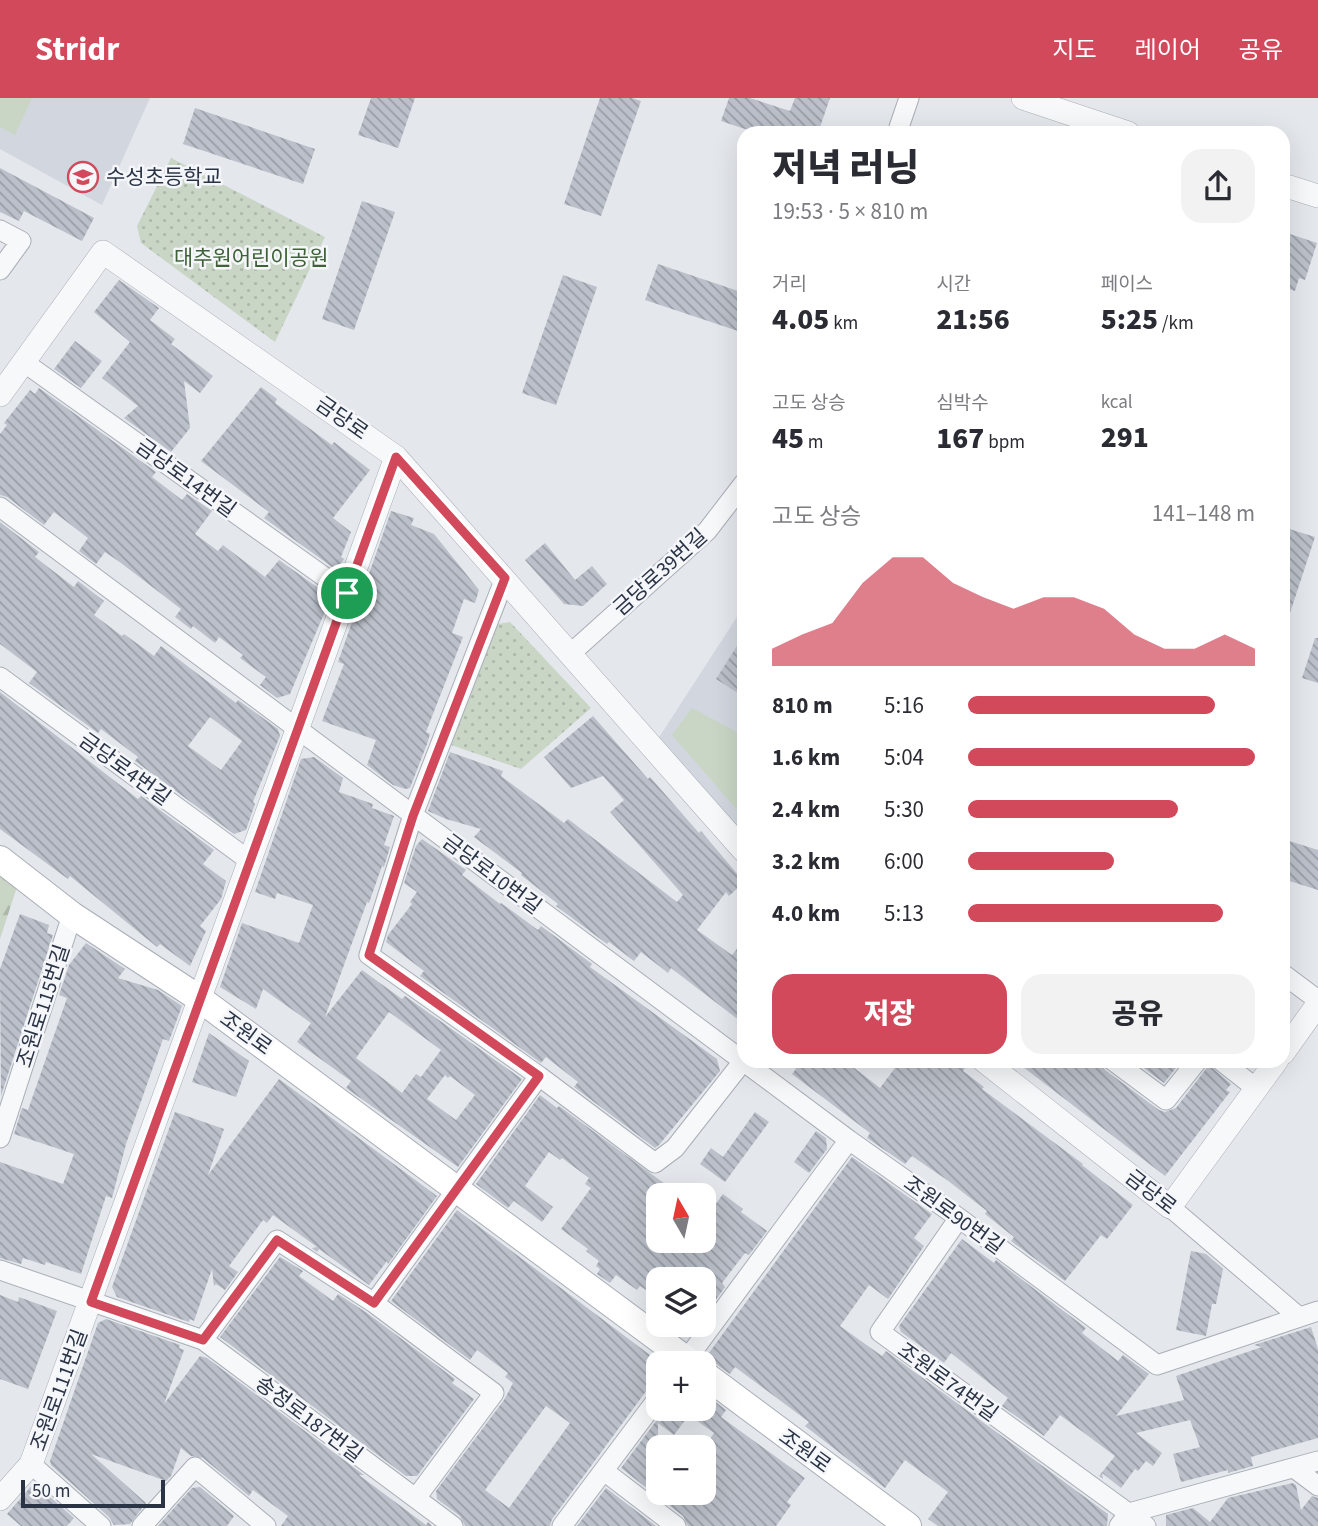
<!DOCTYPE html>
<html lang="ko">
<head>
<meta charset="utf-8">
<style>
	body { margin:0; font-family:"Source Sans 3","Noto Sans KR",sans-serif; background:#f2f2f3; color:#2b2b33; height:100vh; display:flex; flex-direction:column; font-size:26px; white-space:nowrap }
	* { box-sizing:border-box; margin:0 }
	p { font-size:23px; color:#7c7c81 }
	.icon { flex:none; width:38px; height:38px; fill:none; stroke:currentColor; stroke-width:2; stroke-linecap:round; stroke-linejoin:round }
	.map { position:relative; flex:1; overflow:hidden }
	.drawer { position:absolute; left:737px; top:28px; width:553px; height:942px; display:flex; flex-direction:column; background:#fff; border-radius:21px; box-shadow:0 7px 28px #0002 }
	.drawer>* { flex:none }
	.needle { width:46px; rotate:351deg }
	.tools { position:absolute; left:646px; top:1085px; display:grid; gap:14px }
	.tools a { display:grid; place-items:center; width:70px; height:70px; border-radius:14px; background:#fff; box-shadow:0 7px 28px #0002; font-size:35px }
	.scale { position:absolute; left:21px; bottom:18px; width:144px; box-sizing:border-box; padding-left:7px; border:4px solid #2b3445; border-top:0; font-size:19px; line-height:24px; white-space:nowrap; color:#2b3445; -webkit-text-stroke:5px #f4f6f9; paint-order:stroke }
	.pin { position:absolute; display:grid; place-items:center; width:60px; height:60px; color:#fff; margin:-30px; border:4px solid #fff; border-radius:50%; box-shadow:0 2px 7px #0007 }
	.round { display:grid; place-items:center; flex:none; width:74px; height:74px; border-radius:21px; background:#f2f2f3 }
	.summary { display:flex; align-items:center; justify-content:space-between; height:119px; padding:0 35px }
	h1 { font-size:38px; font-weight:800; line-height:52px }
	.stats { display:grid; grid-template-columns:repeat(3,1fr); gap:10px; height:119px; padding:7px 35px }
	.stats div { display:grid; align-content:center }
	.stats b { font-size:30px; font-weight:800 }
	.stats small { font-size:19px; font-weight:400 }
	.stats p { font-size:19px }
	.chart { height:196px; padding:14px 35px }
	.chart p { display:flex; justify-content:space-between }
	.chart svg { width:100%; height:126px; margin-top:7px; fill:#d1495b; opacity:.7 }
	.button { display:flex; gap:14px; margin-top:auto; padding:14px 35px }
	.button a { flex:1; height:80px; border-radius:21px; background:#d1495b; color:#fff; font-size:28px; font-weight:800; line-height:80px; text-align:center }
	.button a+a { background:#f2f2f3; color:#2b2b33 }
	ul { padding:0 35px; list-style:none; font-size:23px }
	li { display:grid; grid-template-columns:112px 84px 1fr; align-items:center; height:52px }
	li i { height:18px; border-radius:9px; background:#d1495b }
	header { display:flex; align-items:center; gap:42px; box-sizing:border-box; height:98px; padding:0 35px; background:#d1495b; color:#fff }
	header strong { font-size:33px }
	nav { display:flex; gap:38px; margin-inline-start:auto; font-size:24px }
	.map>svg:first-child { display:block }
</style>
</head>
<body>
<header>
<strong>Stridr</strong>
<nav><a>지도</a><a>레이어</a><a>공유</a></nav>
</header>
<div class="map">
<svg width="1318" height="1428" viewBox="0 0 1318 1428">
	<defs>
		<pattern id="forest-firs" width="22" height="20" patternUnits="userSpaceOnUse" patternTransform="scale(1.75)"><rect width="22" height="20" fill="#c9d6c5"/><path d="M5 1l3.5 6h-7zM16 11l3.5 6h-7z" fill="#adb8ab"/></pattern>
		<pattern id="park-dots" width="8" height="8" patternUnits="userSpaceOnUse" patternTransform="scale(1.75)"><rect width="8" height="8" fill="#c9d6c5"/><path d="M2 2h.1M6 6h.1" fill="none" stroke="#adb8ab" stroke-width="1.8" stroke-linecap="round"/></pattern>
		<pattern id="building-back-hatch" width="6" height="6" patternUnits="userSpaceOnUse" patternTransform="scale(1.75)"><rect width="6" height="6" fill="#bbc0ca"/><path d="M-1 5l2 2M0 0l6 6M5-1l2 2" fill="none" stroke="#989da6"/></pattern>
	</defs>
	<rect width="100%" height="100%" fill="#e4e7ec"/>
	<path fill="#d2d6de" d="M0,0h150l-48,107 -102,-56z
		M744,508v228l-86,-95z"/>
	<path fill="url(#forest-firs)" d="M0,776l17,13 -17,52z"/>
	<path fill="url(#park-dots)" d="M171,60l154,79 -50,105 -134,-99 -4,-17z
		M510,524l81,86 -70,61 -70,-24 47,-121z"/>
	<path fill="#c9d6c5" d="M0,0h32l-17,37 -15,-8z
		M692,610l52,28v72l-5,4 -67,-77z"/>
	<path fill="url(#building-back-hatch)" fill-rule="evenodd" d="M371,0h44l-17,50 -40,-13z
		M600,0h32l9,3 -40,115 -37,-12z
		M729,0h21l40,13 5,-13h35l-12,35h-61l-36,-12z
		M195,10l120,41 -12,35 -120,-40z
		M0,70l94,50 -12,23 -58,-30 -5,10 -19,-9z
		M362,103l33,11 -41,118 -32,-11z
		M1290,136l27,9 -12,37 -6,-2 -4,13 -12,-4v-32z
		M658,166l86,29v40l-99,-33z
		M563,177l34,12 -41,118 -34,-12z
		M119,182l40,28 -9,12 25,19 -4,5 42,32 -13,17 -16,-12 6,47 -19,24 -47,-34 14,-12 -36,-28 28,-36 -36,-30z
		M75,243l27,20 -21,27 -27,-19z
		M261,289l16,12 -2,4 57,42 2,-3 36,28 -37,48 18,14 -10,25 3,2 -7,10h-2l-71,-51 5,-6 -68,-51z
		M39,290l117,84 -4,5 30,23 5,-6 25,17 -17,23 23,17 5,-6 42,32 14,-17 45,32 5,10 -39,92 -13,4 -17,-13 6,-8 -26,-19 3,-3 -24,-18 -4,6 -22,-17 -2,3 -16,-12 6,-8 -60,-46 -16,-11 -9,12 -17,-13 9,-13 -34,-26 -10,13 -37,-28 -7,-2v-61l7,-9 -3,-2 26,-33 5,4z
		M391,413l23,7 -3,7 23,9 45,56 -4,13 -11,-4 -12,34 11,4 -37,95 4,2 -3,10 -17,44 -5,1 -12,-4 -26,-20 9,-25 -54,-19 22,-57 -6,-2z
		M0,424l39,30 -4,5 39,30 4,-6 26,20 -10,14 28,21 2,-2 30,22 7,-10 75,57 2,-3 40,29 2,7 -27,66 2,2 -9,26 -12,4 -99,-73 3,-4 -37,-28 -3,4 -69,-50 8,-11 -37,-28zM210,619l32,24 -21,29 -33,-24z
		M1283,429l32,10 -29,88 -3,-1z
		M545,445l30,37 17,-14 15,18 -24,22 -19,-2 -39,-44z
		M744,537v62l-28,-18z
		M1315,540h3v45l-16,-5z
		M0,594l111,86 27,21 3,-3 73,54 -11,14 23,17 -5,18 -21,27 6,5 -16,35 -30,-22 -3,3 -87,-71 -2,3 -68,-50z
		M593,618l55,63 2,-2 49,56 2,-2 43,51 -15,14 -3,-4 -29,38 35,25 12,-15v84l-73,-56 -3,5 -27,-21 -7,9 -25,-19 -2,2 -51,-38 2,-2 -37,-29 1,-2 -48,-36 7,-8 -35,-10 -18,-8 22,-59 53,19 -2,5 63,47 4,-4 109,83 6,-7 -73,-83 14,-12 -21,-24 -32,12 -27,-31z
		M314,659l29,21 -4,14 34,12 -1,4 22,8 -10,29 6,2 -6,20 -2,-1 -13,37 -2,-1 -42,115 37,-47 40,29 3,-3 117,83 -64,88 -112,-79 5,-7 -54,-39 14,-19 -48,-34 -7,20 -36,-22 22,-64 57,20 14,-38 -36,-12 -2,6 -20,-7 46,-133zM389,914l52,38 -20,27 -5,-3 -14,19 -46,-35zM445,977l3,3 2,-2 25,19 -19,25 -29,-21z
		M422,741l44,31 -4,5 38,29 1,-1 37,27 3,-4 51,38 -2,3 127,92 3,12 -61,74 -4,3 -81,-61 4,-5 -32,-25 -5,6 -121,-87 4,-5 -38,-29 2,-7 24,-31 -2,-2 7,-10 -13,-9 12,-37z
		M1283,741l35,11v40l-35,-11z
		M20,816l29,11 -2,8 6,2 -52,161 -1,-127z
		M86,845l39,26 -7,9 40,12 24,16 -13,35 -6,-2 -37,105 -14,54 -6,-2 -25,78 -35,-12 -1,3 -22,-7 -2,6 -21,-6v-96l63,22 11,-30 -60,-20 8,-26 6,2 39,-112 -8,-3 10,-30z
		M209,935l40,28 -13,36 -44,-15z
		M785,962h59l36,28 21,-28h54l10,8 -2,3 21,16 -2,2 101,75 -1,1 51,40 -26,34 -6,-4 -36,46 -54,-40 3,-4 -29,-23 2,-3 -40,-31 -35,-24 -7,8 -38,-26 3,-5 -78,-59 4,-5z
		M1014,962h65l9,7 6,-7h6l5,10 54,40 6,2 11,-4 33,-43 22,19 -5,6 4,2 -65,84z
		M1133,962h49l-18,23z
		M279,981l158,117 -49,68 -1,-3 -18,24 -50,-36 -2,3 -5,-4 5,-1 -44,-32 -6,8 -4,-3 -34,46 9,6 -13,18 -9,-6 -2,2 -2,-17 -18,52 -4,-2 -1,3 -72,-25 -5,-10 63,-175 49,17 -16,46z
		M540,997l17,13 2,-2 121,89h-22v46h46v-21l19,-26 20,15 -2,3 26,19 -18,24 -4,-2 -23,30 3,4 -21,29v-37h-46v19l-18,-12 -3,4 -21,-15 -6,8 -13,-9 3,-5 -4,-3 3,-5 -13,-10 2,-2 -27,-20 30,-41 -6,-4 4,-6 -27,-20 -2,2 -11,-8 -24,34 28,21 -11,15 -28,-21 -6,7 -32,-24z
		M755,1014l14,10 -44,60 -25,-18 11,-16 12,9z
		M816,1033l10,7 1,11 -18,24 -15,-11z
		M852,1059l80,57 -18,24 10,8 -36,53 -19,-14 -29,41 42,30 4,-5 222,163 -1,12h-169l-10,-7 20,-27 -43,-32 -20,28 -80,-62 4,-4 -74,-55 -5,7 -24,-17z
		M457,1112l201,151v14l-106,144 -2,7h-85l-5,-10 -23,-17 -1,-8 68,-91 9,-17 -8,-6 3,-4 -31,-23 -7,10 -79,-59zM546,1308l24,17 -61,85 -24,-18z
		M962,1141l32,24 2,-3 90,68 -4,5 36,28 5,-6 26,19 -33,42 68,-16 -8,-24 86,-29 -8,-2 57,-18 7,22v89l-67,19 2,9 -25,7v-3l-47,12 -8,-28 27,-7 -10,-27 -54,13 26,20 -9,13 -7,-5 -8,10 -3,-2 -14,19 -19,-15 1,6 -4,-3 16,-20 -55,-41 -16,21 -42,-30 6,-8 -57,-45 -7,10 -43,-31 -2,-6z
		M1191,1153l15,3 17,15 -7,35h-4l-6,32 -30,-6z
		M280,1159l23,14 -4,5 34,25 5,-7 29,19 88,66 -3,4 22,16 -57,77h-11l-186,-139z
		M0,1197l18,7 1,-5 38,14 -29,78 -28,-10z
		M106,1221l74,26 -1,3 5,2 -20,54 36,-48 7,2 157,117h-5l67,50 2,-3 4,4h-151l7,-10 -35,-26 -4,6 -46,-38 -12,-2 -10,-8 -10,28 -5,5 -75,-27 55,49 -16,21 -16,1 -5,-8 -58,-52 -1,-4 48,-138z
		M704,1295l22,17 -5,7 84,61 -18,24 4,3 -15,21h-88l-5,-10 -62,-48 44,-59h39zM689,1317l25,18 -10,15v45h-46v-70l16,12z
		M34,1385l40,35 -7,8h-46l-14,-12z
		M1293,1385l3,2 5,25 11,-14 6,2v28h-152v-11l27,-7 17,14 18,-24z
		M200,1389l34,29 -7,10h-69l34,-38z
		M606,1390l50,38h-79z"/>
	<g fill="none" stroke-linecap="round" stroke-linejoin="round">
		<g stroke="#a9aeb7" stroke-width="21">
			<path id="minor" d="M897,35l12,-35
				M0,132l21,11 -21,29
				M25,265l322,230
				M0,409l849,633 110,78 198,147 161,-54
				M505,480l-92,237 -44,140 170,121 116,87 20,-15 69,-88
				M569,557l138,-124 37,-48
				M0,579l250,184
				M1283,876l35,26
				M1112,962l54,40 32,-40
				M1220,962l37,29
				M0,1040l72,-223
				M1170,1109l129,110
				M959,1120l-79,114 266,194
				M0,1172l203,70 250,186
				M374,1205l165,-227
				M203,1242l74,-100 97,63 120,90 -78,105
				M684,1265l165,-223
				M31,1366l70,62
				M1294,1370l24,18
				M604,1373l72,55
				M142,1428l53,-59 71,59
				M562,1428l96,-128
				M1119,1428l10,-13 189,-52"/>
		</g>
		<g stroke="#a9aeb7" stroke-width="24">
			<path id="tertiary" d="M1023,0l105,35
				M1283,87l35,11
				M0,297l103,-143 293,205 348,394
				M1283,955l35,-49
				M983,962l187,147 107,-147
				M0,1401l31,-35 365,-1007"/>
		</g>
		<g stroke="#a9aeb7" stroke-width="28">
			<path id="secondary" d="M0,761l72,56 128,84 491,364
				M704,1276l204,152"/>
		</g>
		<use href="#minor" stroke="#f7f8fa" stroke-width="19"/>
		<use href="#tertiary" stroke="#f7f8fa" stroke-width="23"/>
		<use href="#secondary" stroke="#fff" stroke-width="26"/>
	</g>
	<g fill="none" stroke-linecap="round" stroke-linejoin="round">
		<g stroke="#fff" stroke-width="14">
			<path id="route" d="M396,359l109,121 -92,238 -44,139 170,121 -165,227 -97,-63 -74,100 -112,-38z"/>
		</g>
		<use href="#route" stroke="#d1495b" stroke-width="9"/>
	</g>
	<defs>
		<g id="school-ring" transform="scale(1.575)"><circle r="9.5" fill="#f4f6f9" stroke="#d1495b" stroke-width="1.5"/><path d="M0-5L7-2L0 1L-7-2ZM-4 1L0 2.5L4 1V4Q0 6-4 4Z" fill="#d1495b"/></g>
	</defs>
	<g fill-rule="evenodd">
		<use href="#school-ring" x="83" y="79"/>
	</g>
	<g text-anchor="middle" stroke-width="5" stroke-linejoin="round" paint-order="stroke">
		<g font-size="21" fill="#2b3445" stroke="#f4f6f9" text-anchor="start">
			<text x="106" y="86">수성초등학교</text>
		</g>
		<g font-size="21" fill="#3f6138" stroke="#f4f6f9">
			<text x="251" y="167">대추원어린이공원</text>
		</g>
		<g font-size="21" fill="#2b3445" stroke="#f4f6f9">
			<text transform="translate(342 320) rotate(35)" y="7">금당로</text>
			<text transform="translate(186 380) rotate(36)" y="7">금당로14번길</text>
			<text transform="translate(660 474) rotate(-42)" y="7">금당로39번길</text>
			<text transform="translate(125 671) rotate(36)" y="7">금당로4번길</text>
			<text transform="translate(492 776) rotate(37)" y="7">금당로10번길</text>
			<text transform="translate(43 908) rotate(-72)" y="7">조원로115번길</text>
			<text transform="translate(246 935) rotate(36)" y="7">조원로</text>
			<text transform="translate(1151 1094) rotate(38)" y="7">금당로</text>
			<text transform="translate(954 1117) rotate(36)" y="7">조원로90번길</text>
			<text transform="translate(948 1284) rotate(36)" y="7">조원로74번길</text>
			<text transform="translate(59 1292) rotate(-70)" y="7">조원로111번길</text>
			<text transform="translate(309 1321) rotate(37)" y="7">송정로187번길</text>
			<text transform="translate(805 1353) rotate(36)" y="7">조원로</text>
		</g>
	</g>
</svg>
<div class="tools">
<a><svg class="needle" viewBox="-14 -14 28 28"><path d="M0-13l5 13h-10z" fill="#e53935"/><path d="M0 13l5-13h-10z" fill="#7c7c81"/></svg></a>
<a><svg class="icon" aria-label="layers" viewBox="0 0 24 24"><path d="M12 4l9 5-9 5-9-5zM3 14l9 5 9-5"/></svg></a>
<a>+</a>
<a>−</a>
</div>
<div class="scale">50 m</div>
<div class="pin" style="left:347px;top:495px;background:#1e9e55"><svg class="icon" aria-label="arrive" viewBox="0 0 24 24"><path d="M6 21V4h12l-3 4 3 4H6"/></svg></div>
<section class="drawer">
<div class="summary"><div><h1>저녁 러닝</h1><p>19:53 · 5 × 810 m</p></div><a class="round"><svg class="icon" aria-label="share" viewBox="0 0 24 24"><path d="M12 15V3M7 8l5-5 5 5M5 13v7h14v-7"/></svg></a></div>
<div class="stats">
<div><p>거리</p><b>4.05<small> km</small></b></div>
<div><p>시간</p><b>21:56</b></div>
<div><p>페이스</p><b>5:25<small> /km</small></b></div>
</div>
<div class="stats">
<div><p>고도 상승</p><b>45<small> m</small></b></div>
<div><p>심박수</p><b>167<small> bpm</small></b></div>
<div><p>kcal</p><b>291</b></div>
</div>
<div class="chart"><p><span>고도 상승</span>141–148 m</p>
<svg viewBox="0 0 160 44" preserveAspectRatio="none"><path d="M0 44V38L10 33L20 29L30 15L40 6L50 6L60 15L70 20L80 24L90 20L100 20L110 24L120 33L130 38L140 38L150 33L160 38V44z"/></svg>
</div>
<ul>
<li><b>810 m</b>5:16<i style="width:86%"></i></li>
<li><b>1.6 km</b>5:04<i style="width:100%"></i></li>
<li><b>2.4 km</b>5:30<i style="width:73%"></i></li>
<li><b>3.2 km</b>6:00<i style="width:51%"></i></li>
<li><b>4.0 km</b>5:13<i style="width:89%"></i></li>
</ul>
<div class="button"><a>저장</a><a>공유</a></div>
</section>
</div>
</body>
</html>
